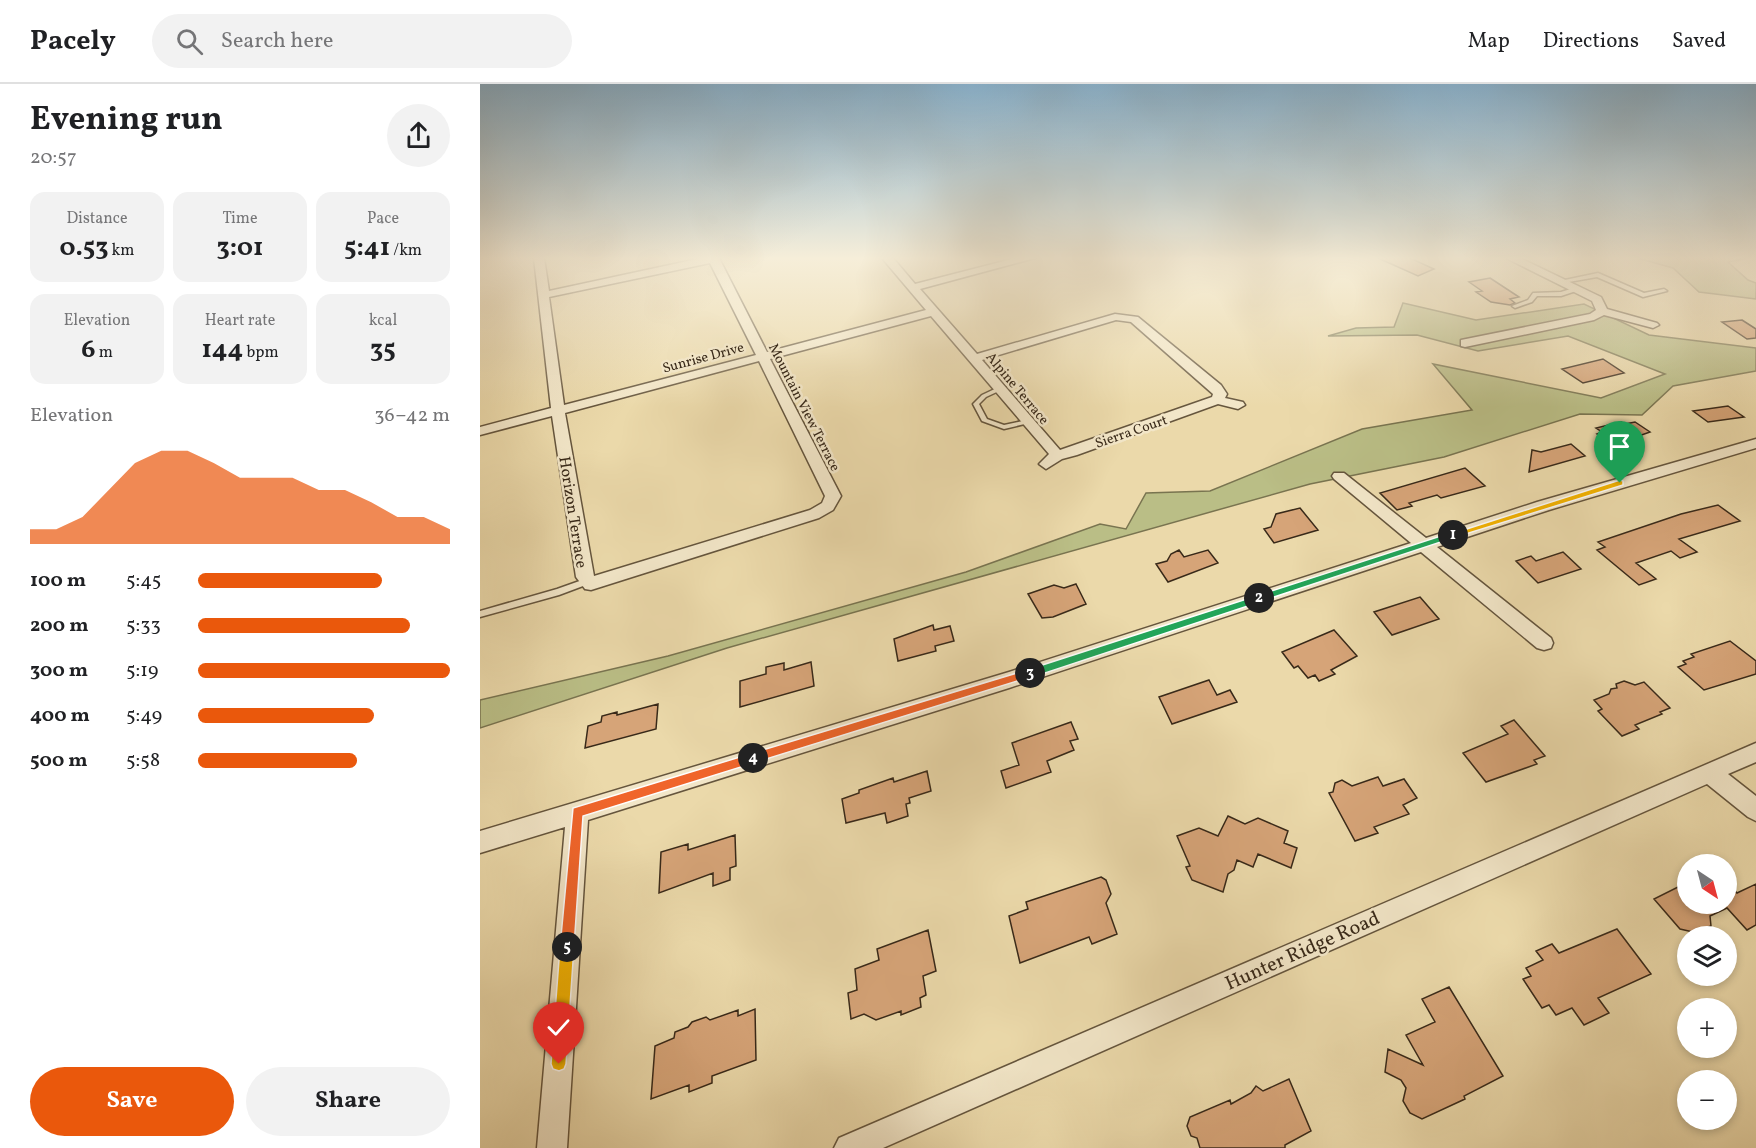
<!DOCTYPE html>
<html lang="en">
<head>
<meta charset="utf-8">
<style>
	body { margin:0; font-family:Vollkorn,serif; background:#f2f2f2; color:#202124; height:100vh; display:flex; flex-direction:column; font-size:22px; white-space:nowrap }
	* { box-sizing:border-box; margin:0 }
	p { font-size:20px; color:#757577 }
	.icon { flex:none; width:33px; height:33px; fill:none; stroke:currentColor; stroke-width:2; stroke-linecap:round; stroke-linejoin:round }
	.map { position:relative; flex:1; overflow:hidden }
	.panel { display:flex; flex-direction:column; background:#fff; width:480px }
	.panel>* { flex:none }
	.needle { width:39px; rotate:144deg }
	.tools { position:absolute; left:1197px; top:770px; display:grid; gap:12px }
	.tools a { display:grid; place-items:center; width:60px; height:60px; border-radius:50%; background:#fff; box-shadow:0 3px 9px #0003; font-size:30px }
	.pin { position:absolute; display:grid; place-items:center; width:51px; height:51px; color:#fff; margin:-62px -26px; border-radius:50% 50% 50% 0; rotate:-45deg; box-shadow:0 0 6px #0007 }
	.pin .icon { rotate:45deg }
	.km { position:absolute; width:30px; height:30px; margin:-15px; border-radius:50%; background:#222; color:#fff; font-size:16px; line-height:30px; text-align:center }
	.round { display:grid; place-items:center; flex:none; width:63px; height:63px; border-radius:32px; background:#f2f2f2 }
	.overview { display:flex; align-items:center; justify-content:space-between; height:102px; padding:0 30px }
	h1 { font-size:33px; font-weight:700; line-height:45px }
	.figures { display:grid; grid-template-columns:repeat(3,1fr); gap:9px; height:102px; padding:6px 30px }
	.figures div { display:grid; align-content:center; border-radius:15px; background:#f2f2f2; text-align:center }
	.figures b { font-size:26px; font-weight:700 }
	.figures small { font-size:16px; font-weight:400 }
	.figures p { font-size:16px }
	.chart { height:168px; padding:12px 30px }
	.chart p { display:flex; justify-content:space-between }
	.chart svg { width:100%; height:108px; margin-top:6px; fill:#ea580c; opacity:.7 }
	.action { display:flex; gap:12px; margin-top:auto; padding:12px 30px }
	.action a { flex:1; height:69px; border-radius:36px; background:#ea580c; color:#fff; font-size:24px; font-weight:700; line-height:69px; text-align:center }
	.action a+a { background:#f2f2f2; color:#202124 }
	ul { padding:0 30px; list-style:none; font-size:20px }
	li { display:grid; grid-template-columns:96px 72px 1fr; align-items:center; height:45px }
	li i { height:15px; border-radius:8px; background:#ea580c }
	header { display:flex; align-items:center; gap:36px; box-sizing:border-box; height:84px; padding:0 30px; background:#fff; border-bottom:2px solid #e0e0e0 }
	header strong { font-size:28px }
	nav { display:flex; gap:33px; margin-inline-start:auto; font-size:21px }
	.search { width:420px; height:54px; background:#f2f2f2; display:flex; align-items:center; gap:15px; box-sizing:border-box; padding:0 21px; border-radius:33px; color:#757577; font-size:22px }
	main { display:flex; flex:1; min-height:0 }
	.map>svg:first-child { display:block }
</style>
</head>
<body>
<header>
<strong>Pacely</strong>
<div class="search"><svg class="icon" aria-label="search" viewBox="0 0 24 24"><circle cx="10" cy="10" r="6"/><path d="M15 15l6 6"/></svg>Search here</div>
<nav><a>Map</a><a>Directions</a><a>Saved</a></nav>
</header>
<main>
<section class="panel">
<div class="overview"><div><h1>Evening run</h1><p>20:57</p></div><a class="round"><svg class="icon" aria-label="share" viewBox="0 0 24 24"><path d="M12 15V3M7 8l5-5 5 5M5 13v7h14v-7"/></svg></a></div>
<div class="figures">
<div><p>Distance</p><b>0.53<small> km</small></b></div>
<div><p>Time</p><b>3:01</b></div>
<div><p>Pace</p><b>5:41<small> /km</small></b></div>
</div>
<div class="figures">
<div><p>Elevation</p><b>6<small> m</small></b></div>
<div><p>Heart rate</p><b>144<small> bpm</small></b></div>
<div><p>kcal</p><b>35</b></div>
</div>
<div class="chart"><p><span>Elevation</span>36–42 m</p>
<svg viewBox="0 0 160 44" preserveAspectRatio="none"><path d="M0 44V38L10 38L20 33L30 22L40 11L50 6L60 6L70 11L80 17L90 17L100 17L110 22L120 22L130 27L140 33L150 33L160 38V44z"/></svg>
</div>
<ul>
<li><b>100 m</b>5:45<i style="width:73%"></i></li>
<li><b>200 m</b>5:33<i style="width:84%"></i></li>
<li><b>300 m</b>5:19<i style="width:100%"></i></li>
<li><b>400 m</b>5:49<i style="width:70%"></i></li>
<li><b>500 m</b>5:58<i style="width:63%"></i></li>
</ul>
<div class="action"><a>Save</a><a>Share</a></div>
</section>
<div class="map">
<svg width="1276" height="1064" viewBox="0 0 1276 1064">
	<rect width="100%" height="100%" fill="#ebd9aa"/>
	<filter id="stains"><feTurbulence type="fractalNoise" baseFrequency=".00333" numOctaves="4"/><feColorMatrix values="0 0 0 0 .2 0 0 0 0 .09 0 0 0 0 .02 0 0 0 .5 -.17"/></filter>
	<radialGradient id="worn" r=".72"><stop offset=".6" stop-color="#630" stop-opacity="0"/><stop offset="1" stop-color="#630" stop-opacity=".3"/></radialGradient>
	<path fill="#babe86" stroke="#797450" stroke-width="1.5" d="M1157,174h112l-21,4 20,18 8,3v16l-57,-7 -26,-24z
		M923,219l73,17 108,-16 65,31 107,13v23l-83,15 -31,29 -62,-1 -136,43 -134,27 -583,164 -247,80v-28l188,-44 298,-84 134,-48 26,5 20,-36 64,-2 152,-62 110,-19 -39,-46 168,34 64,-24 -97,-38 -90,15 -61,-16 -89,1 28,-8 38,-1z"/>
	<path fill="#d6a478" stroke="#382919" stroke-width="1.5" d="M898,174h32l24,11 -16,7z
		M1010,194l29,19 -9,2 5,4 -5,2 -19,-3 -15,-10 6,-1 -13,-9z
		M1262,236l14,9v9l-9,1 -25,-17z
		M1123,275l21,14 -41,10 -21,-14z
		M1248,322l16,11 -36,5 -15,-11z
		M1141,338l4,2 10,-2 15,10 -37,13 -16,-11 5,-2 -6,-4z
		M1091,360l14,12 -56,16 3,-22 9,2z
		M985,384l20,18 -44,12 -4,-3 -28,8 3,3 -15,4 -17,-17z
		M1238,421l22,16 -61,18 18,13 -17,6 -9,-7 -35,12 20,16 -17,6 -42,-35 8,-3 -7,-5 83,-28z
		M820,424l18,22 -44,13 -10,-14 7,-2 5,-13z
		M699,466l5,7 24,-7 10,13 -50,19 -12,-18 11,-3 4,-7z
		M1083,468l18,17 -43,14 -22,-22 15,-5 5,5z
		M596,500l10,20 -33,13 -11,1 -14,-24 26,-9 10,3z
		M940,513l19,22 -47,16 -18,-23z
		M453,541l1,5 16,-4 4,15 -19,5 1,5 -38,10 -4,-22z
		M854,546l23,26 -26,14 4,4 -16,7 -4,-6 -7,3 -10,-12 -4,2 -12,-16z
		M1250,557l26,20v13l-52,16 -26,-23 8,-3 -3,-3 11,-4 -3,-3z
		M331,578l3,24 -74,21v-26l26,-7v-7l18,-4v7z
		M729,596l8,15 13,-5 7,12 -65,22 -13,-27z
		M1144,597l11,4 9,-3 26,26 -10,4 2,2 -27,11 4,4 -17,7 -24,-25 4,-2 -8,-9 15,-6 2,-5 6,-1 -1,-4z
		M178,620l-2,25 -71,19 3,-22 13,-4 1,-6 15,-4v3z
		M1034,636l31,36 -11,4 3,4 -51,18 -23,-29 45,-19 -7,-8z
		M591,638l7,17 -8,2 4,9 -27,11 4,11 -45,16 -5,-17 18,-6 -7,-22z
		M447,687l4,20 -22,7 1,5 -4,1 2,12 -21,7 -2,-10 -39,10 -4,-24 17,-6v-3l34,-12 1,4z
		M898,693l5,9 21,-7 13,19 -14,7 6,9 -35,13 4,6 -23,8 -26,-48 4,-1 2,-9 7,-3 10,6z
		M748,732l17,8 13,-6 30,13 -4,12 13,5 -6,20 -33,-14 -5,13 -16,-7 -3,10 -6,4 -5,18 -31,-12 -6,-13 4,-1 -13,-30 22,-8 19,8z
		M255,751l1,31 -6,2v12l-17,6v-13l-54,20 2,-41 27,-8v6z
		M621,793l5,3 5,14 -5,9 11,31 -25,10 -3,-7 -69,26 -11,-47 19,-7 -2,-7z
		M1208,798v21h38v-21l11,11 19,-9v41l-9,5 -20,-22 -17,8 1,10 -18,6 -13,-3 -26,-30z
		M1137,845l34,45 -53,24 11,15 -25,12 -12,-17 -16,7 -7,-10 -7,3 -19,-29 8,-3 -5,-8 17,-8 -7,-9 16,-7 7,9z
		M448,846l8,41 -13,5 3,19 -6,3 1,9 -20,8v-4l-25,9 -12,-6 -13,5 -3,-26 9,-3 -2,-21 24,-9 -2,-11z
		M969,903l54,89 -39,20 1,3 -43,20 -12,-6 -7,-12 3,-13 -5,-8 -16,-8 3,-23 35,16 -17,-30 29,-13 -13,-23z
		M275,925l1,51 -44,16v7l-23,9v-7l-38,14 4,-53 19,-8 1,-6 13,-5 4,-5 14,-5 4,3 28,-10v6z
		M809,995l22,52 -26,14v3h-85l-3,-10 -6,-2 -4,-10 3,-9 40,-17 1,4 20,-11 5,-7 7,5z"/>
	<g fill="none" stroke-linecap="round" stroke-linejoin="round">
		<g stroke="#65553d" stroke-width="3">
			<path id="service" d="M1118,189l46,20 20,-4 3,2 -24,6 -46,-20 -34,6 -3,-2z
				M1097,203l2,1v2l-18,6h-24l-5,6 -17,6 -3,-2 16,-6 5,-7 28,-1z
				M519,303l2,1v2l-15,7 -7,7 8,15 17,6 23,-5 3,2 -1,1 -25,6 -22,-8 -9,-17 9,-9z
				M108,494l4,3 -1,2 -32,12 -79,22v-6l77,-22z"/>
		</g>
		<g stroke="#65553d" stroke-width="3">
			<path id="minor" d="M54,174h10l5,33 153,-33h17l48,94 159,-42 -44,-52h11l22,26 101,-26h19l-115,31 57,65 138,-40 23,3 83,68 6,9 -2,4 18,4 2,3 -7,4 -20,-5 -141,51 -15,4 -16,10 -7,-5 10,-10 -118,-138 -161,43 71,137 -8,14 -14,8 -228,72 -6,-1 -9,-12 -24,-161 -72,19v-8l71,-19zM230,179l46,92 -192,50 -15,-108zM636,236l15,2 82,72 -1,3 -152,53 -78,-90zM279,277l66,135 -3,7 -12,7 -216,66 -29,-163z
				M1026,174h14l81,39 6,12 50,14 2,2 -6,3 -49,-13 -10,5 -129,27 -4,-1v-6l129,-26 6,-4 -4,-9z
				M1276,355v9l-207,62 -112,37 114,91 2,5 -2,5 -7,2 -7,-2 -116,-96 -412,136 -421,132 -21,328h-30l28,-321 -85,26v-22l529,-159 402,-129 -77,-64 -2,-3 2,-3h10l82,65 111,-36z
				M1276,659v19l-28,12 28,22v25l-8,-4 -41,-33 -824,364h-49l5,-10z"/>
		</g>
		<use href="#service" fill="#f2e6c8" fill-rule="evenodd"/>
		<use href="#minor" fill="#f2e6c8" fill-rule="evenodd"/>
	</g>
	<linearGradient id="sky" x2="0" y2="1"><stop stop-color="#89b5d3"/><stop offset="0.54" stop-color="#f6eed9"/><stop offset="1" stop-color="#f6eed9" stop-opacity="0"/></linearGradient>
	<rect width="1276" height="323" fill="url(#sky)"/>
	<path fill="#f5b400" stroke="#fff" stroke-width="1.5" d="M1140,396l3,1v4l-167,52 -8,-2z"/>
	<path fill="#22a559" stroke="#fff" stroke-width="1.5" d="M973,448l4,3 -1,2 -197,65 -5,-4 2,-2z"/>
	<path fill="#22a559" stroke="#fff" stroke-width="1.5" d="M779,511l4,1v5l-233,77 -5,-5 5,-4z"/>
	<path fill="#f0652b" stroke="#fff" stroke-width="1.5" d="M550,585l3,1v6l-280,87 -6,-5 6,-5z"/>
	<path fill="#f0652b" stroke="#fff" stroke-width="1.5" d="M273,669l4,2v7l-174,54 -9,131 -2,5 -5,2 -5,-2 -2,-5 13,-139z"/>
	<path fill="#f5b400" stroke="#fff" stroke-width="1.5" d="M87,856l5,2 2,5 -8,117 -2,5 -5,2 -6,-2 -2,-5 9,-117 2,-5z"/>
	<g text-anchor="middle" stroke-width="5" stroke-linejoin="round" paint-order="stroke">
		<g font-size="14" fill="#382919" stroke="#f2e6c8">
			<text transform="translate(223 273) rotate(-15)" y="5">Sunrise Drive</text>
			<text transform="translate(538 304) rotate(50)" y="5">Alpine Terrace</text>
			<text transform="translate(325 323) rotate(63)" y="5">Mountain View Terrace</text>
			<text transform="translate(651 347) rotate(-19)" y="5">Sierra Court</text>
		</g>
		<g font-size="16" fill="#382919" stroke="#f2e6c8">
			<text transform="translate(94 428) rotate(81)" y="6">Horizon Terrace</text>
		</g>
		<g font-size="20" fill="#382919" stroke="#f2e6c8">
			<text transform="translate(822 866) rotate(-24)" y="7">Hunter Ridge Road</text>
		</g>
	</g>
	<rect width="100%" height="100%" filter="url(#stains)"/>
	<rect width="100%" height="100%" fill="url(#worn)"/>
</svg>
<div class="tools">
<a><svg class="needle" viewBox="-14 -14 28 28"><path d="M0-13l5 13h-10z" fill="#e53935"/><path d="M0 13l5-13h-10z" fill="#757577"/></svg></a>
<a><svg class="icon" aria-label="layers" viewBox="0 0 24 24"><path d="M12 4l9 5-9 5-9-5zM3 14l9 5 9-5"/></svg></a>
<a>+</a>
<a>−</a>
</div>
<div class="pin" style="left:1140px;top:399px;background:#1e9e55"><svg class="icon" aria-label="arrive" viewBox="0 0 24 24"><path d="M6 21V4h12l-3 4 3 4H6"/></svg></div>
<div class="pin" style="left:79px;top:980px;background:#d93025"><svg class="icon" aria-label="check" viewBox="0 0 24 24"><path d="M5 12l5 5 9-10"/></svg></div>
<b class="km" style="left:973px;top:451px">1</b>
<b class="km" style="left:779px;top:514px">2</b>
<b class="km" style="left:550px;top:589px">3</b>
<b class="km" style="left:273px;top:674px">4</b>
<b class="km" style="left:87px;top:863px">5</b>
</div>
</main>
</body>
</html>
